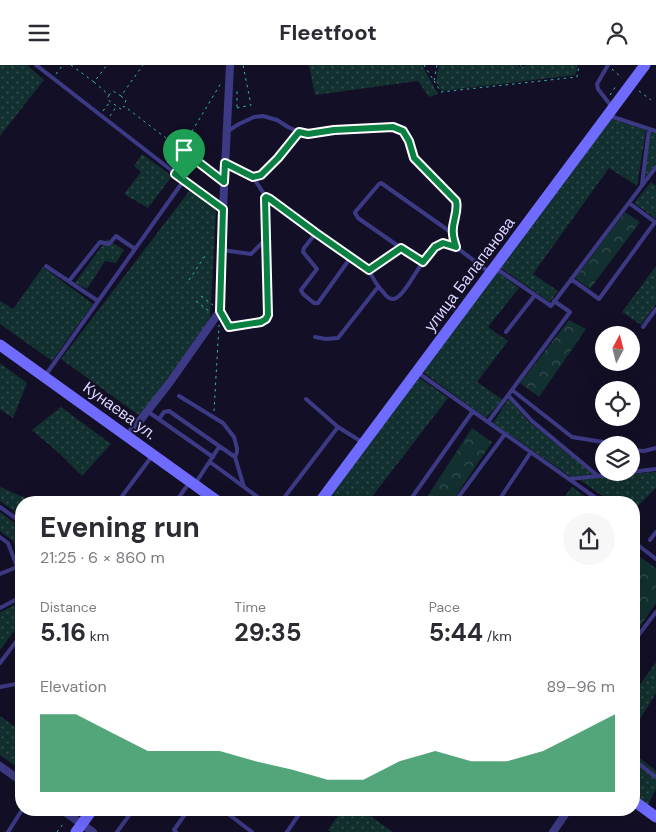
<!DOCTYPE html>
<html lang="en">
<head>
<meta charset="utf-8">
<style>
	body { margin:0; font-family:"DM Sans",sans-serif; background:#f7f7f7; color:#2b2b33; height:100vh; display:flex; flex-direction:column; font-size:19px; white-space:nowrap }
	* { box-sizing:border-box; margin:0 }
	p { font-size:16px; color:#7c7c81 }
	.icon { flex:none; width:28px; height:28px; fill:none; stroke:currentColor; stroke-width:2; stroke-linecap:round; stroke-linejoin:round }
	.map { position:relative; flex:1; overflow:hidden }
	.drawer { position:absolute; left:15px; top:431px; width:625px; height:320px; display:flex; flex-direction:column; background:#fff; border-radius:20px; box-shadow:0 5px 20px #0002 }
	.drawer>* { flex:none }
	.needle { width:32px; rotate:7deg }
	.tools { position:absolute; left:595px; top:261px; display:grid; gap:10px }
	.tools a { display:grid; place-items:center; width:45px; height:45px; border-radius:50%; background:#fff; box-shadow:0 5px 20px #0002; font-size:25px }
	.pin { position:absolute; display:grid; place-items:center; width:42px; height:42px; color:#fff; margin:-51px -21px; border-radius:50% 50% 50% 0; rotate:-45deg; box-shadow:0 0 5px #0007 }
	.pin .icon { rotate:45deg }
	.round { display:grid; place-items:center; flex:none; width:52px; height:52px; border-radius:26px; background:#f7f7f7 }
	.head { display:flex; align-items:center; justify-content:space-between; height:85px; padding:0 25px }
	h1 { font-size:28px; font-weight:700; line-height:38px }
	.metrics { display:grid; grid-template-columns:repeat(3,1fr); gap:8px; height:85px; padding:5px 25px }
	.metrics div { display:grid; align-content:center }
	.metrics b { font-size:25px; font-weight:700 }
	.metrics small { font-size:14px; font-weight:400 }
	.metrics p { font-size:14px }
	.chart { height:140px; padding:10px 25px }
	.chart p { display:flex; justify-content:space-between }
	.chart svg { width:100%; height:90px; margin-top:5px; fill:#0b8043; opacity:.7 }
	header { display:flex; justify-content:space-between; align-items:center; height:65px; padding:0 25px; background:#fff; font-size:22px; font-weight:700 }
	.map>svg:first-child { display:block }
</style>
</head>
<body>
<header><svg class="icon" aria-label="menu" viewBox="0 0 24 24"><path d="M4 6h16M4 12h16M4 18h16"/></svg>Fleetfoot<svg class="icon" aria-label="person" viewBox="0 0 24 24"><circle cx="12" cy="8" r="4"/><path d="M4 21q1-7 8-7t8 7"/></svg></header>
<div class="map">
<svg width="656" height="767" viewBox="0 0 656 767">
	<defs>
		<pattern id="grass-dots" width="8" height="8" patternUnits="userSpaceOnUse" patternTransform="scale(1.25)"><rect width="8" height="8" fill="#12302f"/><path d="M2 2h.1M6 6h.1" fill="none" stroke="#344d4e" stroke-width="1.8" stroke-linecap="round"/></pattern>
		<pattern id="park-crowns" width="20" height="18" patternUnits="userSpaceOnUse" patternTransform="scale(1.25)"><rect width="20" height="18" fill="#12302f"/><path d="M2 6a3 3 0 1 1 6 0M12 15a3 3 0 1 1 6 0" fill="none" stroke="#344d4e"/></pattern>
	</defs>
	<rect width="100%" height="100%" fill="#130f26"/>
	<path fill="url(#grass-dots)" d="M0,0h27l17,15 -44,56z
		M309,0h113l16,29 -9,3 -11,-16 -103,14z
		M439,0h79l1,2 10,-2h49l-3,10 -133,16 -6,-9z
		M609,53l37,12 -9,56 -28,-18 -76,106 25,17 -8,11 -52,-36z
		M650,67l6,1v31l-12,14z
		M142,89l30,22 -24,32 -24,-14 17,-22 -7,-6z
		M651,117l5,4v33l-22,-16z
		M190,125l26,21 -6,109 -70,96 -79,-57z
		M107,174l17,11 -8,13 -11,-2 -18,28 -12,-6z
		M656,201v38l-15,21 -19,-13z
		M43,202l50,37 -41,57 -52,-37v-23l13,8z
		M496,205l23,18 -31,39 20,14 -31,41 26,18 -17,18 -66,-48z
		M0,298l27,20 -14,35 -13,-9z
		M417,311l31,22 -80,104 -46,1z
		M509,333l19,23 65,53 -22,3 -78,-54z
		M61,342l50,37 -29,32 -22,-22 -28,-24z
		M656,407v16l-22,22v-7l-23,-1 -34,-24z
		M0,422l35,15 -14,1v13l-21,-15z
		M572,422l21,15h-33z
		M0,447l21,16v37l-8,-24 -13,-10z
		M21,537v20l-21,28v-38z
		M656,597v31l-22,36v-36z
		M0,651l21,15v39l-21,-15z
		M634,688l22,18v18l-8,16 -14,-10z
		M342,745h25l-1,3 27,19h-62l-3,-2z"/>
	<path fill="url(#park-crowns)" d="M625,147l15,10 -50,67 -15,-11z
		M569,255l17,9 -47,68 -19,-14z
		M472,363l20,14 -40,60 -29,1z
		M634,488l22,15v35l-22,33z"/>
	<g fill="none" stroke-linecap="round" stroke-linejoin="round">
		<path stroke="#2fb8b0" stroke-width="1" stroke-dasharray="2.5 4" stroke-linecap="butt" d="M71,0l23,17 13,-17
			M424,0l10,16 3,-16
			M520,0h1
			M612,4l10,9
			M56,9l7,-9
			M434,16l7,11 136,-15 2,-12
			M94,17l15,13 4,-4 8,5 22,-31
			M639,26l12,9
			M109,30l-2,4 15,11 2,-4 93,71
			M610,30l6,-9
			M121,31l5,4 -2,6
			M237,42v-19
			M237,43l14,-3 -8,-40
			M103,46l7,-9
			M110,51l6,-9
			M182,83l39,-65
			M179,104l9,-13
			M189,215l16,-24
			M201,231l12,9
			M196,236l13,10
			M214,346l5,-86
			M57,767l7,-9"/>
		<path stroke="#3d3a85" stroke-width="4" d="M36,0l148,115 -139,196
			M608,0l-11,19 1,5 14,18
			M610,51l46,15
			M225,98l28,14 8,-2 17,-17 21,-26
			M253,112l13,20
			M184,115l38,28
			M642,119l7,-55
			M629,138l26,19
			M316,168l-12,15 -1,4 14,17 -16,21 2,4 11,9h4l33,-46
			M452,168l4,14 33,25
			M222,185l29,4 14,-14
			M46,201l52,35
			M497,204l54,37 105,-139
			M369,205c4,9 8,16 15,23 2,3 5,6 9,6 13,0 31,-50 48,-55 5,-1 11,2 15,3
			M571,214l28,20 56,-77
			M69,216l31,-39 9,2 7,-8 19,13
			M220,246l9,16 32,-5 5,-3 2,-4 -3,-117 1,-1 4,2 46,34 53,37 32,-22 -43,-30 -3,-5 1,-2 23,-27 2,-1 3,2 68,48 5,-20 1,-7 -1,-5 -44,-43 -4,-17 -6,-10 -10,-4 -59,3 -26,4 -9,-2 -11,-5 -11,-7 -14,-4 -9,1 -15,7 -11,7
			M643,262l13,-18
			M506,267l29,-37
			M315,272l11,2 12,-1 40,-51
			M417,307l71,50 82,-110 -16,-11
			M512,325l60,47 31,5
			M179,331l44,27 11,14 3,11v4l-2,5
			M509,331l23,25 66,55
			M306,334l32,28 24,15
			M147,346l66,46
			M159,354l5,-7 5,-1 66,46 9,30
			M488,357l115,81
			M631,385l13,1 12,-3
			M210,397l56,41
			M631,407l25,-3
			M569,414l58,-6
			M195,419l24,-37
			M117,438l35,-47
			M175,438l14,-20
			M280,438l58,-76
			M408,438l65,-92
			M454,438l51,-69
			M497,438l34,-51
			M0,442l21,15
			M0,472l8,6 13,34
			M650,475l6,-8
			M634,477l22,17
			M0,509l17,-7
			M0,543l21,-11
			M634,576l22,-29
			M0,598l21,-28
			M0,622l21,-4
			M634,695l22,17
			M223,745l29,22
			M8,767l14,-22
			M117,767l16,-22
			M176,767l-2,-2 14,-20
			M287,767l15,-22"/>
		<path stroke="#3d3a85" stroke-width="8" d="M401,183l22,14
			M128,371l42,-54 50,-71 3,-102 7,-144
			M0,701l21,15
			M62,745l31,22
			M553,767l15,-22"/>
		<path stroke="#6f6bff" stroke-width="11" d="M0,280l220,158
			M319,438l326,-438
			M634,736l22,16
			M76,767l16,-22"/>
	</g>
	<g fill="none" stroke-linecap="round" stroke-linejoin="round">
		<g stroke="#fff" stroke-width="10">
			<path id="route" d="M393,62l10,4 6,10 5,17 42,43c3,12 -5,22 -3,33 0,4 2,9 3,13l-13,-4 -8,4 -12,15 -22,-14 -32,22 -53,-37 -46,-34 -4,-2 -1,1 3,117 -2,4 -5,3 -32,5 -9,-16 3,-102 -48,-35 14,-19 35,27 1,-19 28,14 8,-2 17,-17 21,-26 9,2 26,-4z"/>
		</g>
		<use href="#route" stroke="#0b8043" stroke-width="6"/>
	</g>
	<g text-anchor="middle" stroke-width="4" stroke-linejoin="round" paint-order="stroke">
		<g font-size="16" fill="#d9d4ff" stroke="#130f26">
			<text transform="translate(469 209) rotate(-53)" y="6">улица Балапанова</text>
			<text transform="translate(120 345) rotate(36)" y="6">Кунаева ул.</text>
		</g>
	</g>
</svg>
<div class="tools">
<a><svg class="needle" viewBox="-14 -14 28 28"><path d="M0-13l5 13h-10z" fill="#e53935"/><path d="M0 13l5-13h-10z" fill="#7c7c81"/></svg></a>
<a><svg class="icon" aria-label="locate" viewBox="0 0 24 24"><circle cx="12" cy="12" r="6"/><path d="M12 2v4M12 18v4M2 12h4M18 12h4"/></svg></a>
<a><svg class="icon" aria-label="layers" viewBox="0 0 24 24"><path d="M12 4l9 5-9 5-9-5zM3 14l9 5 9-5"/></svg></a>
</div>
<div class="pin" style="left:184px;top:115px;background:#1e9e55"><svg class="icon" aria-label="arrive" viewBox="0 0 24 24"><path d="M6 21V4h12l-3 4 3 4H6"/></svg></div>
<section class="drawer">
<div class="head"><div><h1>Evening run</h1><p>21:25 · 6 × 860 m</p></div><a class="round"><svg class="icon" aria-label="share" viewBox="0 0 24 24"><path d="M12 15V3M7 8l5-5 5 5M5 13v7h14v-7"/></svg></a></div>
<div class="metrics">
<div><p>Distance</p><b>5.16<small> km</small></b></div>
<div><p>Time</p><b>29:35</b></div>
<div><p>Pace</p><b>5:44<small> /km</small></b></div>
</div>
<div class="chart"><p><span>Elevation</span>89–96 m</p>
<svg viewBox="0 0 160 44" preserveAspectRatio="none"><path d="M0 44V6L10 6L20 15L30 24L40 24L50 24L60 29L70 33L80 38L90 38L100 29L110 24L120 29L130 29L140 24L150 15L160 6V44z"/></svg>
</div>
</section>
</div>
</body>
</html>
